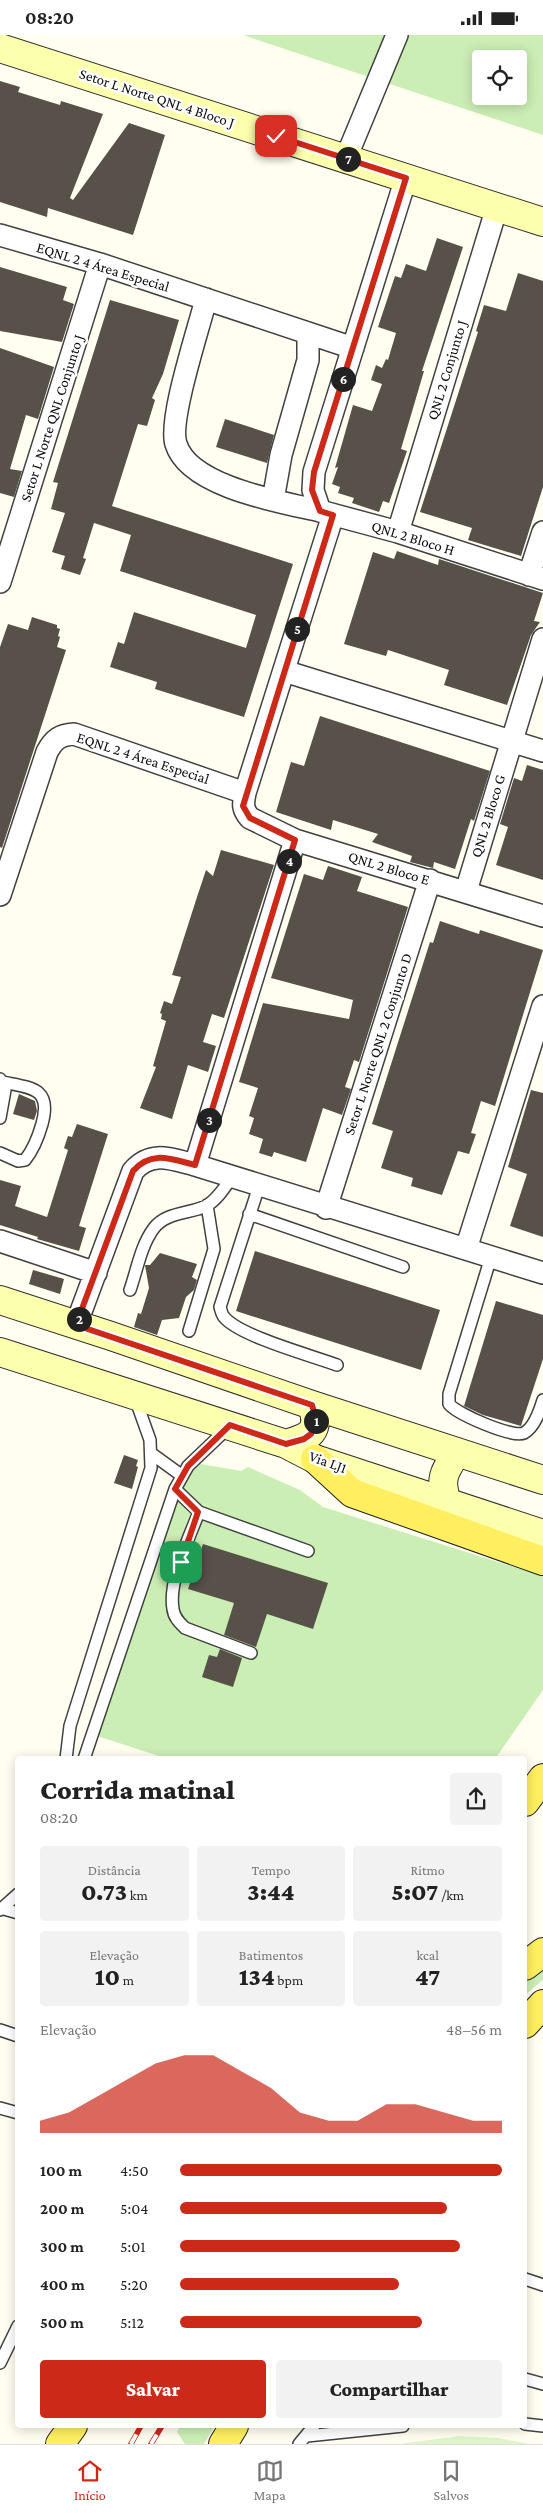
<!DOCTYPE html>
<html lang="pt">
<head>
<meta charset="utf-8">
<style>
	body { margin:0; font-family:"Crimson Pro",serif; background:#f2f2f2; color:#222; height:100vh; display:flex; flex-direction:column; font-size:19px; white-space:nowrap }
	* { box-sizing:border-box; margin:0 }
	p { font-size:16px; color:#767676 }
	.icon { flex:none; width:28px; height:28px; fill:none; stroke:currentColor; stroke-width:2; stroke-linecap:round; stroke-linejoin:round }
	.map { position:relative; flex:1; overflow:hidden }
	.panel { position:absolute; left:15px; top:1721px; width:512px; height:672px; display:flex; flex-direction:column; background:#fff; border-radius:5px; box-shadow:0 2px 12px #0003 }
	.panel>* { flex:none }
	.tools { position:absolute; left:472px; top:15px; display:grid; gap:10px }
	.tools a { display:grid; place-items:center; width:55px; height:55px; border-radius:5px; background:#fff; box-shadow:0 2px 12px #0003; font-size:25px }
	.pin { position:absolute; display:grid; place-items:center; width:42px; height:42px; color:#fff; margin:-21px; border-radius:10px; box-shadow:0 2px 8px #0006 }
	.km { position:absolute; width:25px; height:25px; margin:-12px; border-radius:50%; background:#222; color:#fff; font-size:14px; line-height:25px; text-align:center }
	.round { display:grid; place-items:center; flex:none; width:52px; height:52px; border-radius:5px; background:#f2f2f2 }
	.overview { display:flex; align-items:center; justify-content:space-between; height:85px; padding:0 25px }
	h1 { font-size:28px; font-weight:800; line-height:38px }
	.figures { display:grid; grid-template-columns:repeat(3,1fr); gap:8px; height:85px; padding:5px 25px }
	.figures div { display:grid; align-content:center; border-radius:5px; background:#f2f2f2; text-align:center }
	.figures b { font-size:25px; font-weight:800 }
	.figures small { font-size:14px; font-weight:400 }
	.figures p { font-size:14px }
	.chart { height:140px; padding:10px 25px }
	.chart p { display:flex; justify-content:space-between }
	.chart svg { width:100%; height:90px; margin-top:5px; fill:#cd2918; opacity:.7 }
	.cta { display:flex; gap:10px; margin-top:auto; padding:10px 25px }
	.cta a { flex:1; height:58px; border-radius:5px; background:#cd2918; color:#fff; font-size:20px; font-weight:800; line-height:58px; text-align:center }
	.cta a+a { background:#f2f2f2; color:#222 }
	ul { padding:0 25px; list-style:none; font-size:16px }
	li { display:grid; grid-template-columns:80px 60px 1fr; align-items:center; height:38px }
	li i { height:12px; border-radius:6px; background:#cd2918 }
	.status { display:flex; justify-content:space-between; align-items:center; height:35px; padding:0 25px; background:#fff; direction:ltr }
	.status svg { height:14px; fill:currentColor }
	.menu { display:flex; justify-content:space-around; align-items:center; height:70px; border-top:1px solid #e0e0e0; background:#fff; font-size:14px; color:#767676 }
	.menu a { display:grid; justify-items:center; gap:2px }
	.menu .current { color:#cd2918 }
	.map>svg:first-child { display:block }
</style>
</head>
<body>
<div class="status"><b>08:20</b><svg viewBox="0 0 49 12"><path d="M0 12V9h3v3zM5 12V6h3v6zM10 12V3h3v9zM15 12V0h3v12zM26 1h20v11H26zM47 4h2v5h-2z"/></svg></div>
<div class="map">
<svg width="543" height="2409" viewBox="0 0 543 2409">
	<rect width="100%" height="100%" fill="#fffef0"/>
	<path fill="#cbeeb5" fill-rule="evenodd" d="M243,0h300v100zM481,24h38v37h-38z
		M201,1429l40,7 7,-4 52,23 23,17 220,69v114l-48,69h-327l-80,-26 97,-260z
		M543,1933v12l-18,15v-12z
		M180,2391h35l-11,18h-19l-8,-12z"/>
	<path fill="#dff4c8" d="M460,2401l38,2 32,6h-130z"/>
	<path fill="#58514a" d="M0,46l20,6 -2,5 42,13 1,-4 42,13 -33,84 3,2 56,-77 36,12 -32,100 -85,-27 -1,9 -47,-15z
		M437,203l26,9 -41,124h2l-23,78 6,2 -18,52 -6,-2 -4,11 -27,-9 2,-5 -16,-5 2,-6 -8,-3 6,-17 -3,1 18,-63 19,6 10,-27 -11,-4 5,-15 6,3 4,-9 2,1 8,-27 -18,-6 17,-51 6,2 5,-14 20,7z
		M0,232l67,20 -4,13 11,4 -12,38 -62,-11z
		M518,238l25,8v206l-22,69 -53,-16 4,-12 -52,-16 58,-180 -2,-1 8,-26 22,6z
		M110,265l69,20 -16,54 -11,24 3,2 -8,26 -9,-2 -26,82 181,58 -49,153 -89,-28 2,-7 -47,-15 8,-25 6,2 10,-32 112,36 10,-33 -136,-44 11,-36 -37,-12 -11,35 3,1 -6,16 -19,-6 4,-13 -13,-4 13,-39 -14,-4 7,-26 -5,-1z
		M0,313l54,19 -16,52 -12,-4 -16,54 12,2 -8,26 -14,-4z
		M225,384l49,16 -7,28 -51,-16z
		M397,516l41,14 1,-6 104,34 -9,28 6,1 -9,13 -24,70 -63,-20 5,-15 -61,-20 -2,6 -42,-12 29,-92 21,7z
		M32,582l25,8v3l3,1 -2,7 2,1 -3,10 9,3 -64,198 -2,-1v-200l8,-23 20,6z
		M320,681l170,55 -16,50 -3,-2 -16,50 -21,-7 -1,6 -23,-6 2,-6 -40,-14 6,-8 -45,-14 -2,10 -55,-18 15,-50 13,4z
		M527,730l16,5v110l-47,-15 12,-38 -8,-3 14,-46 8,3z
		M221,815l53,15 -50,153 -12,-4 -9,28 13,4 -8,26 -20,-7 -16,54 -32,-11 16,-41 -3,-1 13,-45 -5,-2 1,-5 -2,-1 4,-12 8,3 9,-27 -9,-2 25,-78 9,-27 7,6z
		M328,831l34,11 -5,14 51,16 -49,155 -5,-2 -9,27 6,2 -9,26 -19,-7 -17,54 -32,-10 -2,5 -13,-4 4,-14 -14,-5 5,-16 -5,-2 9,-28 -19,-6 24,-79 86,16 4,-19 -82,-22 33,-104 19,6z
		M440,886l39,13 1,-4 63,20 -48,156 -14,-5 -10,32 5,1 -7,20 -11,-3 -16,44 -31,-9 2,-8 -32,-10 12,-37 -21,-7 58,-182 3,1z
		M531,1055l12,3v144l-33,-11 17,-52 -19,-7z
		M19,1059l16,7 2,10 -3,9 -21,-6z
		M77,1089l31,10 -29,92 7,2 -7,23 -42,-12 1,-2 -38,-12v-45l21,6 -6,20 32,11 21,-67 -4,-2 4,-12 4,1z
		M255,1216l185,59 -19,60 -185,-59z
		M160,1218l37,11 -5,13 5,3 -3,10 -8,7 -7,21 -17,2 -5,15 -23,-8 4,-14 3,1 8,-26 -4,-23h5z
		M33,1235l31,9 -4,15 -31,-10z
		M496,1266l47,14v44l-22,67 -38,-11 -19,-9z
		M124,1420l14,5 -2,6 2,1 -6,22 -18,-6z
		M203,1509l125,39 -15,46 -46,-15 -11,33 -32,-12 10,-32 -46,-14z
		M220,1614l22,9 -9,29 -31,-10 7,-22 8,2z"/>
	<g fill="none" stroke-linecap="round" stroke-linejoin="round">
		<g stroke="#414141" stroke-width="14">
			<path id="lane" d="M0,1044l5,11 -5,28
				M0,1118l18,8 7,-1c9,-11 13,-22 17,-36 10,-36 -10,-36 -39,-42
				M259,1151l-39,121c1,3 2,8 4,10 15,19 89,39 113,48
				M249,1179l154,53
				M491,1222l-42,137v10c8,10 63,34 75,29 11,-6 16,-23 19,-33
				M130,1255c7,-20 11,-45 24,-62 12,-16 35,-14 52,-22 11,-6 19,-19 26,-29
				M189,1296l25,-82 -7,-44
				M152,1419l29,21
				M175,1454l24,23 109,39
				M199,1477c-10,26 -31,69 -26,97 1,9 7,14 12,19l66,25
				M66,1724l4,-33 81,-258 -1,-28 -15,-42
				M84,1724l91,-270 13,-23 41,-39
				M4,1874l14,4
				M0,1875l18,-16
				M0,1995l18,6
				M0,2073l18,5
				M525,2244l18,6
				M0,2328l18,-37
				M525,2344l18,5
				M525,2389l18,2
				M307,2401l96,-10
				M299,2409l15,-18"/>
		</g>
		<g stroke="#414141" stroke-width="24">
			<path id="street" d="M346,123l51,-123
				M406,143l-92,294 -1,18 7,21 78,21 145,47
				M0,200l100,29 253,84
				M206,264c-7,29 -38,121 -30,145 13,43 105,58 144,67
				M273,465l8,-45 27,-95v-27
				M333,480l-88,278c-2,11 -3,16 5,25l45,22 248,76
				M398,497l99,-325
				M529,540l14,-43
				M0,547l100,-318
				M284,636l259,80
				M466,856l77,-252
				M0,860l47,-143c7,-13 13,-17 27,-18l171,59
				M195,1130l100,-325
				M326,1173l104,-328
				M0,1206l96,32
				M466,1214l77,-243
				M76,1290l57,-154c18,-21 38,-12 62,-6l348,108"/>
		</g>
		<g stroke="#303030" stroke-width="30">
			<path id="secondary" d="M0,13l543,174
				M0,1265l111,36 201,69 231,75
				M0,1317l286,92 29,15 228,75
				M286,1409c24,-7 35,-12 26,-39
				M447,1467c-8,-23 -3,-30 10,-50"/>
		</g>
		<g stroke="#1f1f1f" stroke-width="30">
			<path id="primary" d="M315,1424l37,34 191,68
				M525,1767l18,-24
				M525,1931l18,-14
				M525,1989l18,-20
				M60,2409l13,-18
				M223,2409l11,-18"/>
		</g>
		<use href="#lane" stroke="#fff" stroke-width="11"/>
		<use href="#street" stroke="#fff" stroke-width="21"/>
		<use href="#secondary" stroke="#fcffab" stroke-width="28"/>
		<use href="#primary" stroke="#ffef60" stroke-width="28"/>
		<g stroke="#cd2918" stroke-width="5.5">
			<path id="rail" d="M131,2409l10,-18
				M151,2409l11,-18"/>
		</g>
		<use href="#rail" stroke="#fff" stroke-width="4" stroke-dasharray="11" stroke-linecap="butt"/>
	</g>
	<g fill="none" stroke-linecap="round" stroke-linejoin="round">
		<g stroke="#fff" stroke-width="10">
			<path id="route" d="M181,1527l17,-50 -23,-23 13,-23 42,-41 56,19 18,-5 7,-5 5,-15 -4,-14 -236,-80 57,-154c18,-21 38,-12 62,-6l100,-325 -45,-22 -7,-12 90,-291 -13,-4 -8,-21 2,-18 92,-294 -130,-42"/>
		</g>
		<use href="#route" stroke="#cd2918" stroke-width="6"/>
	</g>
	<g text-anchor="middle" stroke-width="5" stroke-linejoin="round" paint-order="stroke">
		<g font-size="15" fill="#0e0e0e" stroke="#fff">
			<text transform="translate(157 63) rotate(18)" y="5">Setor L Norte QNL 4 Bloco J</text>
			<text transform="translate(103 232) rotate(17)" y="5">EQNL 2 4 Área Especial</text>
			<text transform="translate(447 335) rotate(-73)" y="5">QNL 2 Conjunto J</text>
			<text transform="translate(52 383) rotate(-72)" y="5">Setor L Norte QNL Conjunto J</text>
			<text transform="translate(413 503) rotate(17)" y="5">QNL 2 Bloco H</text>
			<text transform="translate(143 723) rotate(18)" y="5">EQNL 2 4 Área Especial</text>
			<text transform="translate(488 781) rotate(-73)" y="5">QNL 2 Bloco G</text>
			<text transform="translate(389 833) rotate(17)" y="5">QNL 2 Bloco E</text>
			<text transform="translate(378 1009) rotate(-72)" y="5">Setor L Norte QNL 2 Conjunto D</text>
			<text transform="translate(328 1427) rotate(20)" y="5">Via LJ1</text>
		</g>
	</g>
</svg>
<div class="tools">
<a><svg class="icon" aria-label="locate" viewBox="0 0 24 24"><circle cx="12" cy="12" r="6"/><path d="M12 2v4M12 18v4M2 12h4M18 12h4"/></svg></a>
</div>
<div class="pin" style="left:181px;top:1527px;background:#1e9e55"><svg class="icon" aria-label="arrive" viewBox="0 0 24 24"><path d="M6 21V4h12l-3 4 3 4H6"/></svg></div>
<div class="pin" style="left:276px;top:101px;background:#d93025"><svg class="icon" aria-label="check" viewBox="0 0 24 24"><path d="M5 12l5 5 9-10"/></svg></div>
<b class="km" style="left:316px;top:1386px">1</b>
<b class="km" style="left:79px;top:1284px">2</b>
<b class="km" style="left:209px;top:1085px">3</b>
<b class="km" style="left:289px;top:826px">4</b>
<b class="km" style="left:297px;top:594px">5</b>
<b class="km" style="left:343px;top:344px">6</b>
<b class="km" style="left:348px;top:124px">7</b>
<section class="panel">
<div class="overview"><div><h1>Corrida matinal</h1><p>08:20</p></div><a class="round"><svg class="icon" aria-label="share" viewBox="0 0 24 24"><path d="M12 15V3M7 8l5-5 5 5M5 13v7h14v-7"/></svg></a></div>
<div class="figures">
<div><p>Distância</p><b>0.73<small> km</small></b></div>
<div><p>Tempo</p><b>3:44</b></div>
<div><p>Ritmo</p><b>5:07<small> /km</small></b></div>
</div>
<div class="figures">
<div><p>Elevação</p><b>10<small> m</small></b></div>
<div><p>Batimentos</p><b>134<small> bpm</small></b></div>
<div><p>kcal</p><b>47</b></div>
</div>
<div class="chart"><p><span>Elevação</span>48–56 m</p>
<svg viewBox="0 0 160 44" preserveAspectRatio="none"><path d="M0 44V38L10 34L20 26L30 18L40 10L50 6L60 6L70 14L80 22L90 34L100 38L110 38L120 30L130 30L140 34L150 38L160 38V44z"/></svg>
</div>
<ul>
<li><b>100 m</b>4:50<i style="width:100%"></i></li>
<li><b>200 m</b>5:04<i style="width:83%"></i></li>
<li><b>300 m</b>5:01<i style="width:87%"></i></li>
<li><b>400 m</b>5:20<i style="width:68%"></i></li>
<li><b>500 m</b>5:12<i style="width:75%"></i></li>
</ul>
<div class="cta"><a>Salvar</a><a>Compartilhar</a></div>
</section>
</div>
<nav class="menu">
<a class="current"><svg class="icon" aria-label="home" viewBox="0 0 24 24"><path d="M3 11l9-7 9 7M6 9v11h12V9"/></svg>Início</a>
<a><svg class="icon" aria-label="map" viewBox="0 0 24 24"><path d="M3 6l6-2 6 2 6-2v14l-6 2-6-2-6 2zM9 4v14M15 6v14"/></svg>Mapa</a>
<a><svg class="icon" aria-label="saved" viewBox="0 0 24 24"><path d="M7 4h10v16l-5-4-5 4z"/></svg>Salvos</a>
</nav>
</body>
</html>
